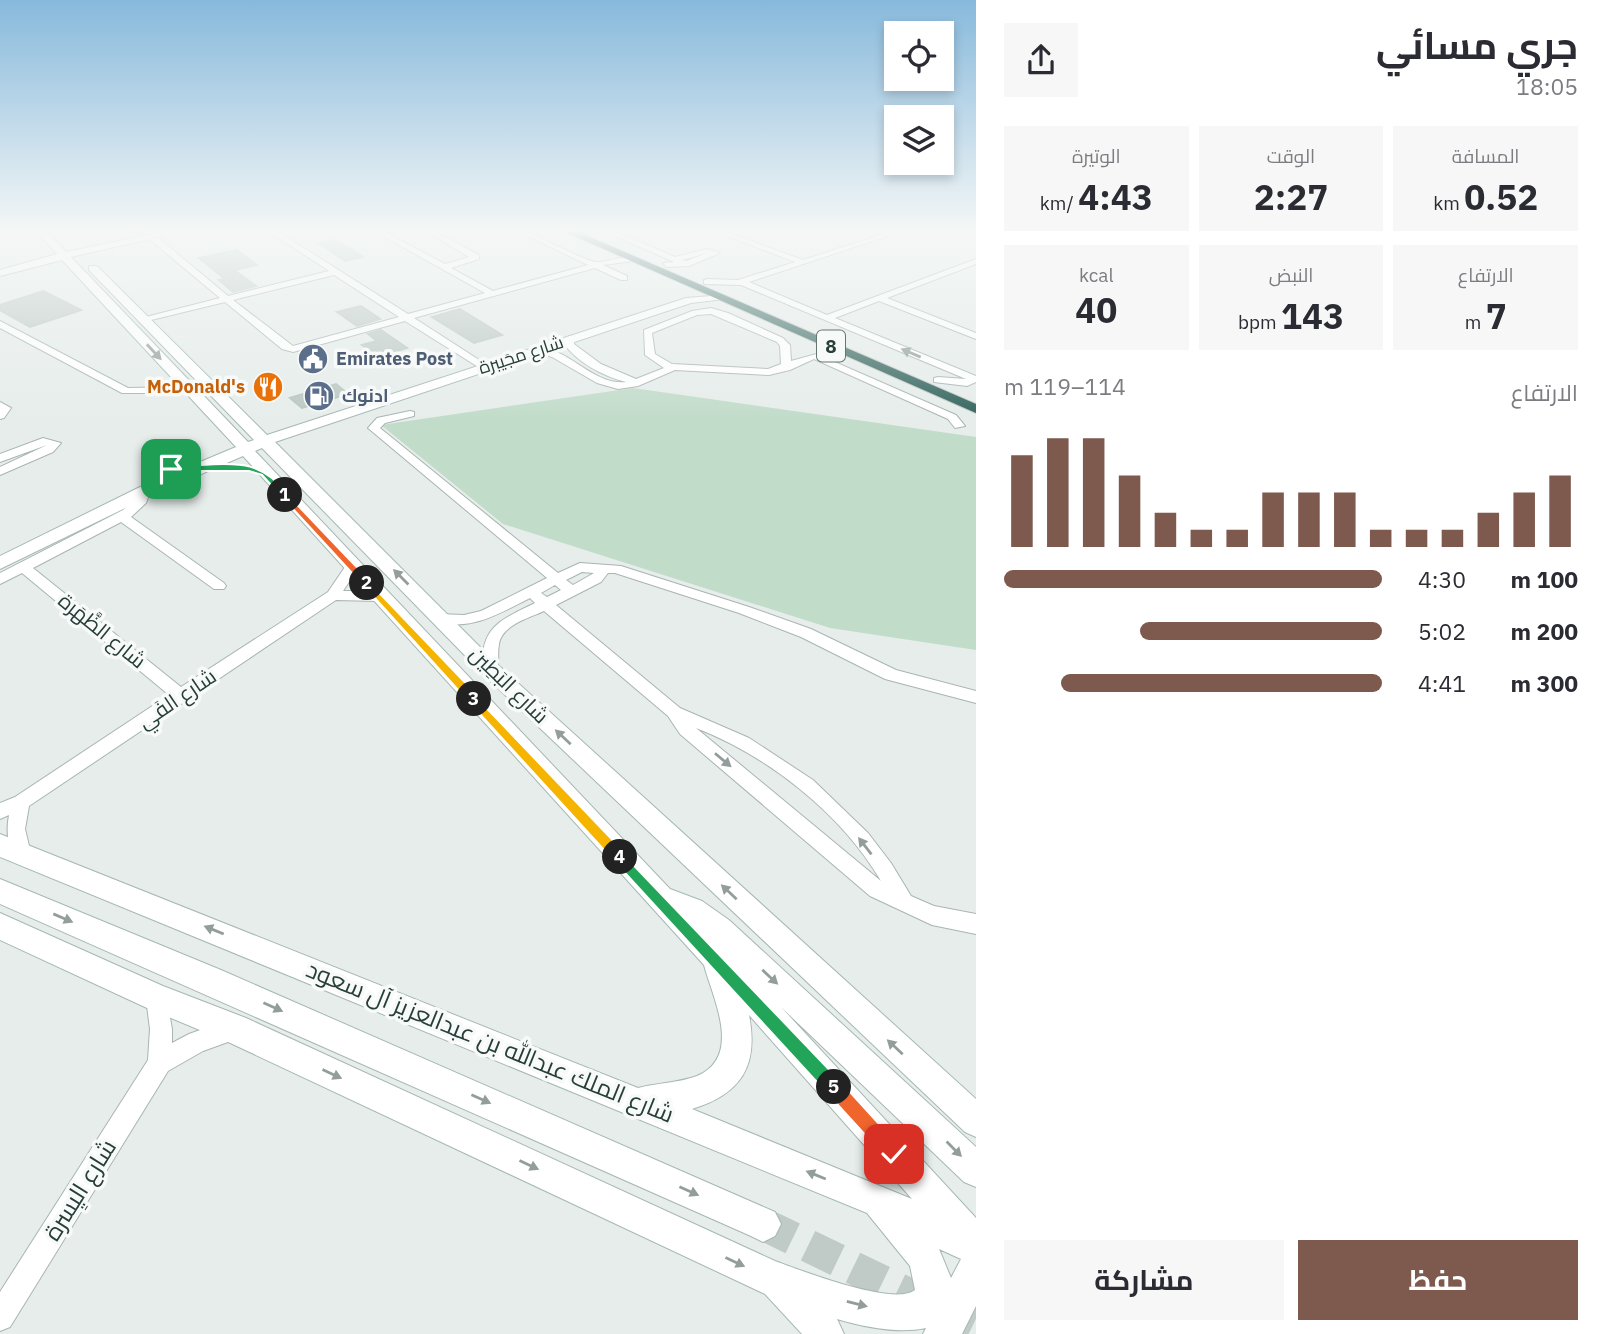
<!DOCTYPE html>
<html lang="ar">
<head>
<meta charset="utf-8">
<style>
	body { margin:0; font-family:"IBM Plex Sans",Cairo,sans-serif; background:#f7f7f7; color:#2b2b33; direction:rtl; height:100vh; display:flex; flex-direction:column; font-size:26px; white-space:nowrap }
	* { box-sizing:border-box; margin:0 }
	p { font-size:23px; color:#7c7c81 }
	.icon { flex:none; width:38px; height:38px; fill:none; stroke:currentColor; stroke-width:2; stroke-linecap:round; stroke-linejoin:round }
	.map { position:relative; flex:1; overflow:hidden; direction:ltr }
	.sheet { display:flex; flex-direction:column; background:#fff; width:630px }
	.sheet>* { flex:none }
	.tools { position:absolute; left:884px; top:21px; display:grid; gap:14px }
	.tools a { display:grid; place-items:center; width:70px; height:70px; border-radius:0px; background:#fff; box-shadow:0 4px 10px #0003; font-size:35px }
	.pin { position:absolute; display:grid; place-items:center; width:60px; height:60px; color:#fff; margin:-30px; border-radius:14px; box-shadow:0 4px 10px #0006 }
	.km { position:absolute; width:35px; height:35px; margin:-18px; border-radius:50%; background:#222; color:#fff; font-size:19px; line-height:35px; text-align:center }
	.round { display:grid; place-items:center; flex:none; width:74px; height:74px; border-radius:0px; background:#f7f7f7 }
	.head { display:flex; align-items:center; justify-content:space-between; height:119px; padding:0 28px }
	h1 { font-size:38px; font-weight:700; line-height:52px }
	.metrics { display:grid; grid-template-columns:repeat(3,1fr); gap:10px; height:119px; padding:7px 28px }
	.metrics div { display:grid; align-content:center; border-radius:0px; background:#f7f7f7; text-align:center }
	.metrics b { font-size:35px; font-weight:700 }
	.metrics small { font-size:19px; font-weight:400 }
	.metrics p { font-size:19px }
	.chart { height:196px; padding:14px 28px }
	.chart p { display:flex; justify-content:space-between }
	.chart svg { width:100%; height:126px; margin-top:7px; stroke:#7d594e; stroke-width:6 }
	.button { display:flex; gap:14px; margin-top:auto; padding:14px 28px }
	.button a { flex:1; height:80px; border-radius:0px; background:#7d594e; color:#fff; font-size:28px; font-weight:700; line-height:80px; text-align:center }
	.button a+a { background:#f7f7f7; color:#2b2b33 }
	ul { padding:0 28px; list-style:none; font-size:23px }
	li { display:grid; grid-template-columns:112px 84px 1fr; align-items:center; height:52px }
	li i { height:18px; border-radius:9px; background:#7d594e }
	main { display:flex; flex:1; min-height:0 }
	.map>svg:first-child { display:block }
</style>
</head>
<body>
<main>
<section class="sheet">
<div class="head"><div><h1>جري مسائي</h1><p>18:05</p></div><a class="round"><svg class="icon" aria-label="share" viewBox="0 0 24 24"><path d="M12 15V3M7 8l5-5 5 5M5 13v7h14v-7"/></svg></a></div>
<div class="metrics">
<div><p>المسافة</p><b>0.52<small> km</small></b></div>
<div><p>الوقت</p><b>2:27</b></div>
<div><p>الوتيرة</p><b>4:43<small> /km</small></b></div>
</div>
<div class="metrics">
<div><p>الارتفاع</p><b>7<small> m</small></b></div>
<div><p>النبض</p><b>143<small> bpm</small></b></div>
<div><p>kcal</p><b>40</b></div>
</div>
<div class="chart"><p><span>الارتفاع</span>114–119 m</p>
<svg viewBox="0 0 160 44" preserveAspectRatio="none"><path d="M5 44V12M15 44V6M25 44V6M35 44V19M45 44V32M55 44V38M65 44V38M75 44V25M85 44V25M95 44V25M105 44V38M115 44V38M125 44V38M135 44V32M145 44V25M155 44V19"/></svg>
</div>
<ul>
<li><b>100 m</b>4:30<i style="width:100%"></i></li>
<li><b>200 m</b>5:02<i style="width:64%"></i></li>
<li><b>300 m</b>4:41<i style="width:85%"></i></li>
</ul>
<div class="button"><a>حفظ</a><a>مشاركة</a></div>
</section>
<div class="map">
<svg width="976" height="1334" viewBox="0 0 976 1334">
	<rect width="100%" height="100%" fill="#e6edeb"/>
	<path fill="#c2dcca" d="M633,388l343,49v213l-146,-22 -327,-104 -122,-99z"/>
	<path fill="#bcc8c4" stroke="#b9c6c2" stroke-width="2" d="M334,240l13,7 16,10 -18,4 -26,-18z
		M237,250l20,15 -23,5 22,16 -23,6 -14,-12 6,-1 -26,-21z
		M43,291l38,19 -51,17 -30,-17v-5z
		M361,306l19,13 -23,7 -20,-14z
		M460,309l42,26 -28,8 -42,-26z
		M381,330l26,18 -29,9 -16,-12 15,-4 -9,-7z
		M336,384l12,10 -46,14 -12,-10z"/>
	<g fill="none" stroke-linecap="round" stroke-linejoin="round">
		<path stroke="#c0cac7" stroke-width="33" stroke-dasharray="33 17" stroke-linecap="butt" d="M763,1224l213,103"/>
		<g stroke="#a9b5b2" stroke-width="2">
			<path id="street" d="M268,231h9l131,83 77,-21 -111,-62h9l62,33 24,-7 -44,-26h9l45,24v4l-28,9 42,23 95,-26 -71,-34h10c13,6 59,31 70,31 15,0 29,-9 43,-2l-37,5 24,11v4h-6l-26,-12 -181,50 73,47 1,2 -5,3 -78,-49 -112,31 -11,-3 -57,-47 -82,20 -5,-3 82,-21 -71,-59v-4h6l73,61 101,-25zM334,275l65,42 -106,29 -60,-46z
				M604,231h10l61,26 32,-8 13,4 -31,13 -23,1 -3,-4 11,-1zM707,253l-21,8 -4,-1z
				M714,231h10l79,29 89,-29h11l-154,51 78,33 149,-56v5l-89,34 89,35v6l-97,-38 -44,17 141,58v6l-9,4 -33,-4v-4l4,-1 28,2 -225,-94 -37,-1v-4l3,-1 31,1 57,-18z
				M711,308l17,5 55,25 7,7 1,16 29,-8 1,3 135,59 9,11 -10,2 -7,-9 -134,-60 -24,11 -21,5 -94,-5 -37,16 -20,3 -21,-6 -45,-26 -23,-6 5,-3c9,2 19,2 27,6 20,10 41,31 65,28 -23,-6 -48,-19 -62,-38l5,-8h6l-1,8 27,20 35,15 28,-11 -19,-13 -1,-25 48,-19zM711,314l66,28 3,4 1,18 -13,5 -96,-5 -17,-10 -3,-21 45,-18z
				M0,321l128,67 61,-1 5,3 -5,3h-67l-122,-65z
				M0,402l11,6 -7,10 -4,1z
				M410,411l4,1v4l-29,7 -5,5 178,145 22,-10 41,3 128,41 62,22 85,41 80,21v12l-91,-24 -84,-42 -62,-24 -124,-40h-7l-7,9 -45,23 124,103 69,30 64,42 55,53 23,30 20,33 23,10 42,8v20l-44,-9 -62,-29 -190,-162 -12,-18 -124,-105c-15,7 -42,14 -45,33 -2,10 1,20 -3,29h-12c-2,-6 -2,-10 -1,-17 1,-32 26,-40 52,-53l-5,-5c-30,15 -58,33 -92,24l-2,-4 2,-4 26,1 17,-4 66,-33 -179,-150 9,-10zM582,572l12,1 -21,12 -7,-5zM555,585l6,5 -14,7 -6,-4zM696,728c72,28 145,85 185,153z
				M43,438l18,5 -8,9 -53,23v-8l47,-22 -47,17v-8z
				M144,488l6,4 -4,11 -15,14 93,66 2,3 -2,3h-10l-93,-67 -88,46 148,119 147,-95 19,-28h10l2,3 -16,24h35l7,5 -7,5 -42,-1 -307,206 -4,23 6,25 -3,6 -7,3 -7,-3c-6,-14 -8,-30 -5,-45l-9,4v-16l15,-6 154,-102 -147,-122 -22,11v-11l123,-63 13,-11 4,-10z
				M157,987l8,3 7,39v14l17,-9 42,-15 8,3 3,8 -3,8 -36,13 -35,20 -158,256 -10,4v-39l148,-232 2,-31 -4,-31 3,-8z"/>
		</g>
		<g stroke="#a6b8b3" stroke-width="2">
			<path id="secondary" d="M36,231h10l20,21 101,-21h18l-114,26 177,185 6,-2 -165,-170v-4h8l170,169 419,-137 38,-3v4l-33,4 -416,139 222,222 479,435v38l-11,-5 -482,-458 -221,-226 -7,3 415,438 32,12 27,19 247,227v40l-12,-5 -183,-175 195,211v88l-14,28h-39l3,-6c-27,6 -62,-1 -89,-9l7,15h-42l-37,-40 -539,-253 -79,-33 -147,-68v-27l163,73 83,32 529,243c25,9 119,46 140,29l-5,-24 -43,-53 -867,-356v-23l638,254c19,-5 40,-5 59,-12 46,-20 16,-77 7,-111l-461,-509 -93,40 -150,73v-13l138,-68 98,-41 -174,-187 -62,16v-6l57,-16zM749,1015l163,184 -220,-90c49,-15 67,-43 57,-94zM939,1249l22,10 -10,19z
				M0,879l221,91 554,242 6,12 -6,12 -12,6 -12,-6 -751,-332z"/>
		</g>
		<g stroke="#c3c9c8" stroke-width="2">
			<path id="highway" d="M563,231h13l400,173v9z"/>
		</g>
		<use href="#street" fill="#fff" fill-rule="evenodd"/>
		<use href="#secondary" fill="#fff" fill-rule="evenodd"/>
		<use href="#highway" fill="#36665f" fill-rule="evenodd"/>
	</g>
	<defs><path id="oneway-solid" d="M-6-.8H1V-3.2L6.5 0L1 3.2V.8H-6Z" transform="scale(1.75)"/></defs>
	<g fill="#939e9c">
		<use href="#oneway-solid" transform="translate(154 352) rotate(47)"/>
		<use href="#oneway-solid" transform="translate(911 353) rotate(-157)"/>
		<use href="#oneway-solid" transform="translate(401 577) rotate(-135)"/>
		<use href="#oneway-solid" transform="translate(563 737) rotate(-137)"/>
		<use href="#oneway-solid" transform="translate(723 760) rotate(40)"/>
		<use href="#oneway-solid" transform="translate(865 846) rotate(-128)"/>
		<use href="#oneway-solid" transform="translate(729 892) rotate(-137)"/>
		<use href="#oneway-solid" transform="translate(63 918) rotate(23)"/>
		<use href="#oneway-solid" transform="translate(214 930) rotate(-158)"/>
		<use href="#oneway-solid" transform="translate(770 977) rotate(43)"/>
		<use href="#oneway-solid" transform="translate(273 1007) rotate(24)"/>
		<use href="#oneway-solid" transform="translate(895 1047) rotate(-137)"/>
		<use href="#oneway-solid" transform="translate(332 1074) rotate(25)"/>
		<use href="#oneway-solid" transform="translate(481 1099) rotate(24)"/>
		<use href="#oneway-solid" transform="translate(954 1149) rotate(45)"/>
		<use href="#oneway-solid" transform="translate(529 1165) rotate(25)"/>
		<use href="#oneway-solid" transform="translate(816 1175) rotate(-158)"/>
		<use href="#oneway-solid" transform="translate(689 1191) rotate(24)"/>
		<use href="#oneway-solid" transform="translate(735 1262) rotate(25)"/>
		<use href="#oneway-solid" transform="translate(857 1304) rotate(14)"/>
	</g>
	<linearGradient id="sky" x2="0" y2="1"><stop stop-color="#87b9dc"/><stop offset="0.55" stop-color="#f4f7f6"/><stop offset="1" stop-color="#f4f7f6" stop-opacity="0"/></linearGradient>
	<rect width="976" height="418" fill="url(#sky)"/>
	<path fill="#22a559" stroke="#fff" stroke-width="2" d="M191,458l9,3 2,4c40,-3 61,-2 87,30l-7,2 -20,-22 -13,-4h-50l-8,-8 -20,8 -5,-2z"/>
	<path fill="#f0652b" stroke="#fff" stroke-width="2" d="M285,492l85,89v4h-7l-81,-88z"/>
	<path fill="#f5b400" stroke="#fff" stroke-width="2" d="M367,580l111,116v6h-9l-106,-117 -1,-2z"/>
	<path fill="#f5b400" stroke="#fff" stroke-width="2" d="M474,695l151,158v9h-10l-146,-160v-6z"/>
	<path fill="#22a559" stroke="#fff" stroke-width="2" d="M620,851l220,230 2,6 -2,6 -6,3 -7,-3 -212,-231v-9z"/>
	<path fill="#f0652b" stroke="#fff" stroke-width="2" d="M834,1078l6,3 60,66 3,7 -3,6 -6,3 -6,-3 -61,-67 -2,-6 2,-6z"/>
	<defs>
		<g id="civic-disc" transform="scale(1.575)"><circle r="9.5" fill="#5c6f8a" stroke="#f7faf8"/><path d="M-.6-6.5H3V-4.5H.6V-3L4-1V1h2V6H-6V1h2V-1L-.6-3ZM-1.2 2.5V6h2.4V2.5Z" fill="#fff"/></g>
		<g id="restaurant-disc" transform="scale(1.575)"><circle r="9.5" fill="#e8710a" stroke="#f7faf8"/><path d="M-5-6h1v4h1v-4h1v4h1v-4h1v5L-1.5 .5V6h-2V.5L-5-1ZM5-6V6H3V1.5H1.5Q1.5-4 5-6Z" fill="#fff"/></g>
		<g id="fuel-disc" transform="scale(1.575)"><circle r="9.5" fill="#5c6f8a" stroke="#f7faf8"/><path d="M-5.5-6h7V0h2V4h1.3V-2.5L3-4.5l.8-.8L6-3V5H2.5V1h-1V6h-7ZM-4.2-4.7v3.2H.2V-4.7Z" fill="#fff"/></g>
	</defs>
	<g fill-rule="evenodd">
		<use href="#civic-disc" x="313" y="359"/>
		<use href="#restaurant-disc" x="268" y="387"/>
		<use href="#fuel-disc" x="319" y="396"/>
	</g>
	<g text-anchor="middle" stroke-width="7" stroke-linejoin="round" paint-order="stroke">
		<g font-size="18" fill="#273e39" stroke="#f7faf8">
			<text transform="translate(521 355) rotate(-18)" y="6">شارع مجَيبرة</text>
		</g>
		<g font-size="18" font-weight="bold" fill="#4e5e75" stroke="#f7faf8" text-anchor="start">
			<text x="336" y="365">Emirates Post</text>
			<text x="342" y="402">ادنوك</text>
		</g>
		<g font-size="18" font-weight="bold" fill="#c56008" stroke="#f7faf8" text-anchor="end">
			<text x="245" y="393">McDonald's</text>
		</g>
		<rect fill="#f7faf8" stroke="#657672" stroke-width="2" x="817" y="330.5" width="28" height="31" rx="5"/>
		<g font-size="19" font-weight="bold" fill="#273e39">
			<text x="831" y="353">8</text>
		</g>
		<g font-size="21" fill="#273e39" stroke="#f7faf8">
			<text transform="translate(102 631) rotate(39)" y="7">شارع الظَّهَرة</text>
			<text transform="translate(509 685) rotate(44)" y="7">شارع البَطِين</text>
			<text transform="translate(177 699) rotate(-34)" y="7">شارع الفَي</text>
		</g>
		<g font-size="24" fill="#273e39" stroke="#f7faf8">
			<text transform="translate(490 1042) rotate(22)" y="8">شارع الملك عبدالله بن عبدالعزيز آل سعود</text>
			<text transform="translate(80 1190) rotate(-58)" y="8">شارع اليِسرة</text>
		</g>
	</g>
</svg>
<div class="tools">
<a><svg class="icon" aria-label="locate" viewBox="0 0 24 24"><circle cx="12" cy="12" r="6"/><path d="M12 2v4M12 18v4M2 12h4M18 12h4"/></svg></a>
<a><svg class="icon" aria-label="layers" viewBox="0 0 24 24"><path d="M12 4l9 5-9 5-9-5zM3 14l9 5 9-5"/></svg></a>
</div>
<div class="pin" style="left:171px;top:469px;background:#1e9e55"><svg class="icon" aria-label="arrive" viewBox="0 0 24 24"><path d="M6 21V4h12l-3 4 3 4H6"/></svg></div>
<div class="pin" style="left:894px;top:1154px;background:#d93025"><svg class="icon" aria-label="check" viewBox="0 0 24 24"><path d="M5 12l5 5 9-10"/></svg></div>
<b class="km" style="left:285px;top:495px">1</b>
<b class="km" style="left:367px;top:583px">2</b>
<b class="km" style="left:474px;top:699px">3</b>
<b class="km" style="left:620px;top:857px">4</b>
<b class="km" style="left:834px;top:1087px">5</b>
</div>
</main>
</body>
</html>
